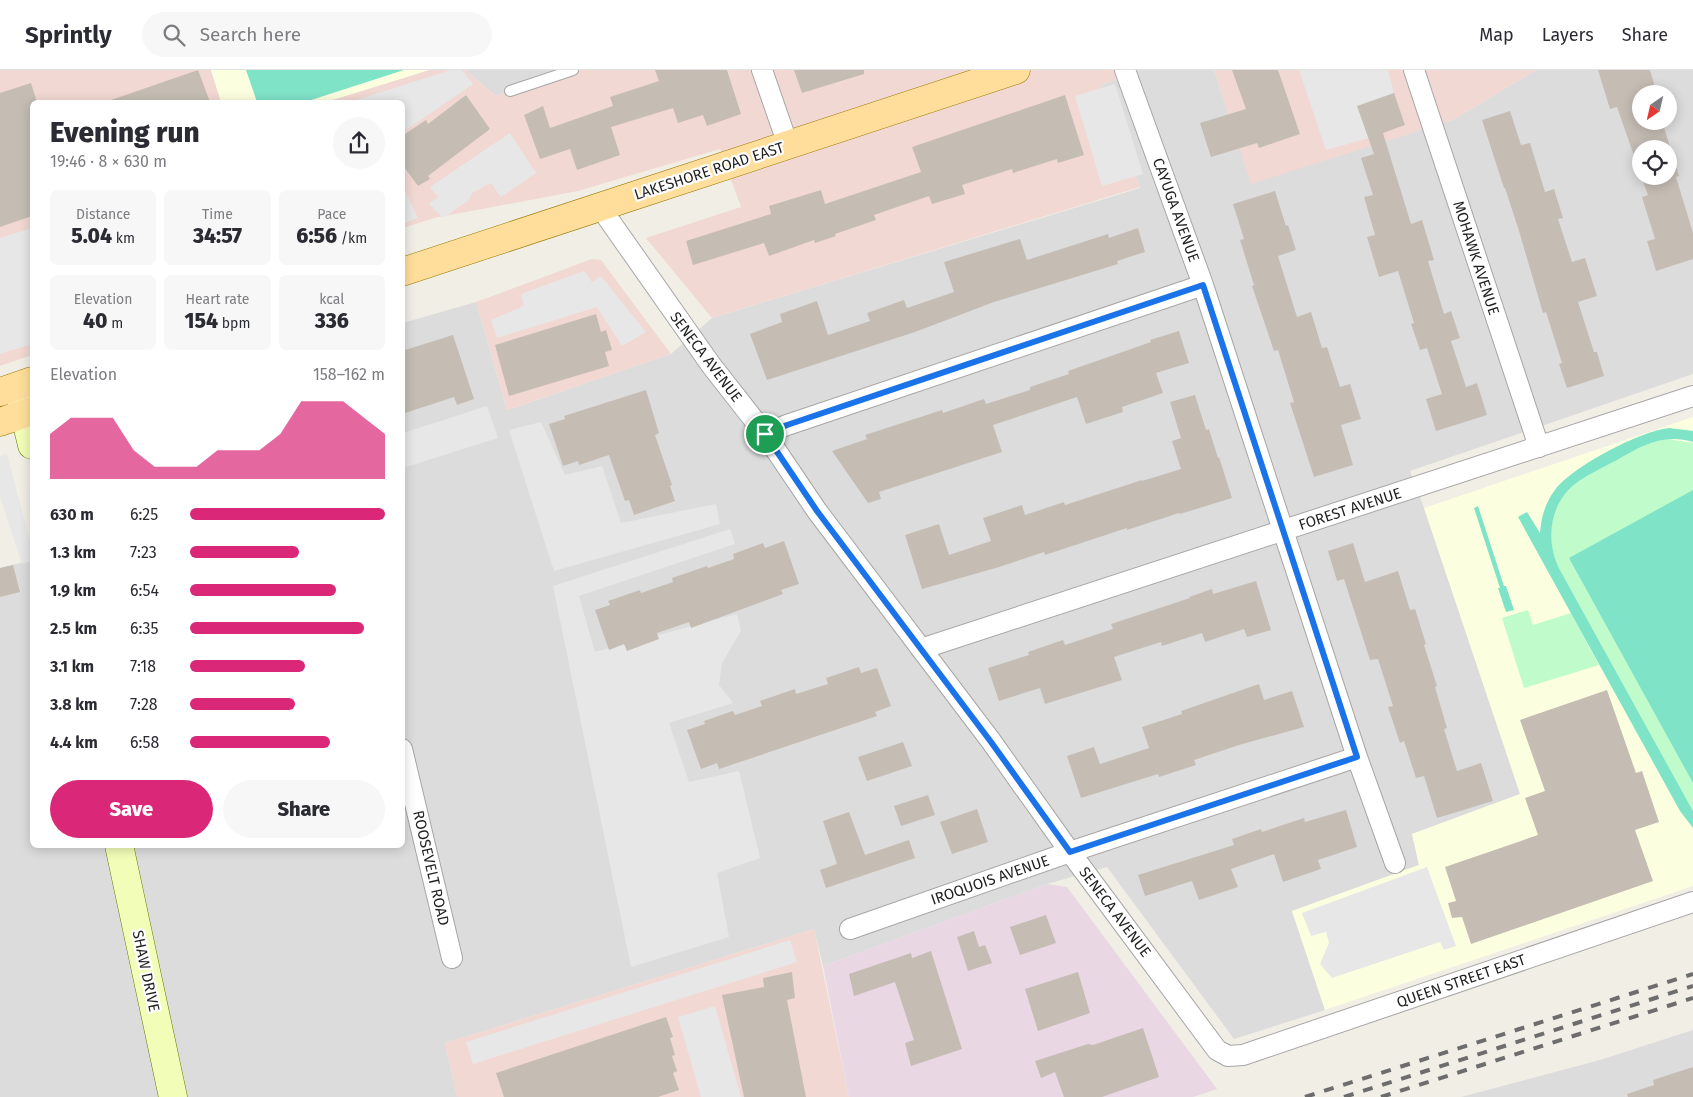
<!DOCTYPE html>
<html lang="en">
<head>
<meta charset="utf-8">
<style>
	body { margin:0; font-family:"Fira Sans",sans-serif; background:#f7f7f7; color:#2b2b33; height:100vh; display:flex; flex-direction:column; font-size:19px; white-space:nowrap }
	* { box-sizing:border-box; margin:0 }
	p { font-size:16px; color:#7c7c81 }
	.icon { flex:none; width:28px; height:28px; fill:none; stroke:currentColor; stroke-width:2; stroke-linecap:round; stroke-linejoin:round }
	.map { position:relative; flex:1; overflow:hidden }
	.drawer { position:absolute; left:30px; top:30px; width:375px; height:748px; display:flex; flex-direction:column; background:#fff; border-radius:8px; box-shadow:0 2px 12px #0003 }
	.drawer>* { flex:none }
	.needle { width:32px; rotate:214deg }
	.fabs { position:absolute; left:1632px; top:15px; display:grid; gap:10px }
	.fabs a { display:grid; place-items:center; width:45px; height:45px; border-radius:50%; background:#fff; box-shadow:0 2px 12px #0003; font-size:25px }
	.pin { position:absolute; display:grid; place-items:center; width:42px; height:42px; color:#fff; margin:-21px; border:2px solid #fff; border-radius:50%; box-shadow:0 1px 5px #0007 }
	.round { display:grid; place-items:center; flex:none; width:52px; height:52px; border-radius:26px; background:#f7f7f7 }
	.overview { display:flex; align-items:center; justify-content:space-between; height:85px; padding:0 20px }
	h1 { font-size:28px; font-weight:800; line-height:38px }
	.stats { display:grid; grid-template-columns:repeat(3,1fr); gap:8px; height:85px; padding:5px 20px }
	.stats div { display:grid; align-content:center; border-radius:8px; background:#f7f7f7; text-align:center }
	.stats b { font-size:21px; font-weight:800 }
	.stats small { font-size:14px; font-weight:400 }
	.stats p { font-size:14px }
	.chart { height:140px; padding:10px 20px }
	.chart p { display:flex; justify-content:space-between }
	.chart svg { width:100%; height:90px; margin-top:5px; fill:#db2777; opacity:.7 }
	.action { display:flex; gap:10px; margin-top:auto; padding:10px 20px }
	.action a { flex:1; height:58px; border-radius:30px; background:#db2777; color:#fff; font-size:20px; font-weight:800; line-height:58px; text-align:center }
	.action a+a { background:#f7f7f7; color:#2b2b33 }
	ul { padding:0 20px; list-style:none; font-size:16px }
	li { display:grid; grid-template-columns:80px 60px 1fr; align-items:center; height:38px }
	li i { height:12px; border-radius:6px; background:#db2777 }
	header { display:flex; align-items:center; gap:30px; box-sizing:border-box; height:70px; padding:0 25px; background:#fff; border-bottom:1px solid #e1e1e2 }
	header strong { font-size:24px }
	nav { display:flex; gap:28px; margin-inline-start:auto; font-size:18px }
	.search { width:350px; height:45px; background:#f7f7f7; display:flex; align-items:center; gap:12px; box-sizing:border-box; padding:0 18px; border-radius:28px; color:#7c7c81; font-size:19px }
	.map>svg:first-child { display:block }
</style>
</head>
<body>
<header>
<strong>Sprintly</strong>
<div class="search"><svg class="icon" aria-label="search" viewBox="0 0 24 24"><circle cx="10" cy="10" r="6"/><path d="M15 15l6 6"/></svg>Search here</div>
<nav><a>Map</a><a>Layers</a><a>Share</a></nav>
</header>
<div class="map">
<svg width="1693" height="1027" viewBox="0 0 1693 1027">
	<rect width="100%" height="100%" fill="#f0eee5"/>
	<path fill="#dddcdc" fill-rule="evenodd" d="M465,0h100l-69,26z
		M1141,0h73l37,113 202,-63 83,-50h157v304l-283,97 14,37 97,286 -109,40 7,31 -127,46 33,99 -91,29 -127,-172 -60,17 -224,82 -9,-37 -369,114 12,54h-457v-529l32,-8v285h370l1,-522 73,-21 31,108 164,-56 41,-36 428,-130 -39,-103zM1641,24h28v27h-28zM1641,79h28v27h-28z
		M1693,960v67h-232l139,-37z"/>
	<path fill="#f2d8d3" d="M0,0h211l10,32h-189v253l-32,11z
		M429,0h36l31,26 69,-26h576l-40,15 39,102 -428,131 -66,-80 95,-31 -21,-58 -142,42 -144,27 -31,10 -1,-126h-76z
		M1214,0h322l-83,50 -202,64z
		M592,189l9,1 70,94 -164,56 -31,-108z
		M814,859l35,168h-392l-12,-54z"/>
	<path fill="#ead7e4" d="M1047,814l20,3 150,202 -24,8h-344l-26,-131z"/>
	<path fill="#fcffdf" d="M211,0h218l-103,32h-105z
		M1693,347v469l-368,124 -33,-99 127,-46 -7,-31 108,-40 -96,-286z"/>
	<path fill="#c0fccb" d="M1668,369l25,4v368l-133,-241c-16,-31 -11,-68 19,-89 10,-7 22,-12 33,-19 18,-10 35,-20 56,-23z
		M1528,540l5,15 38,-12 28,52 -75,23 -22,-70z"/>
	<path fill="#7fe3c7" d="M246,0h158l-99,32h-48z
		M1669,358l24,3v11c-29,-9 -52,4 -76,18 -13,7 -26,13 -38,21 -29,20 -35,58 -19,89l133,241v17l-13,-17 -162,-294 9,-5 13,21c1,-15 5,-30 15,-43 17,-23 85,-59 114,-62z
		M1693,420v293l-124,-225z
		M1478,436l26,80h2l8,24 -8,2 -8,-24h2l-26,-80z"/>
	<path fill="#e7e7e7" d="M451,0h11l11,14 -70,48 -1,-30 -49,-1z
		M1299,0h89l6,23 -25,45 -43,12z
		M1115,14l28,90 -41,12 -27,-90z
		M510,63l26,40 -35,24 -10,-14 -19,10 -4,8 -25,17 -14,-14 9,-7 -8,-10z
		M402,114l16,34 -15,6h-1z
		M32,158v116l-32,10v-116z
		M584,201l8,11 9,-6 45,56 -24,14 -25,-39 -100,31 -6,-18 33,-14 -3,-12z
		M487,336l11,32 -95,30v-35z
		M541,352l24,53 37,-9 19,57 95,-19 4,20 -166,47 -45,-141z
		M7,384l25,95v12l-10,3 -22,-67v-41z
		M730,459l5,15 -156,52 16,56 142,-38 4,17 -19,32 -3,22 14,18 -64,20 20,59 50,-11 21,87 -43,15 12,64 -98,30 -78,-381z
		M1427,797l29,79 -12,4 -4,-8 -108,36 -12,-14 9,-21 -3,-11 -15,4 -9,-23z
		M790,870l7,22 -324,102 -7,-22z
		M715,936l26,91h-40l-23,-80z"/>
	<path fill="#c5bdb4" d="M198,0l12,32h-99v-2z
		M655,0h72l14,44 -34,12 -4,-11 -25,8 -5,-15 -62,19 9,28 -43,15 -7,-21 -30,10 -16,-44 19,-9 7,22 63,-22 -3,-9 49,-16z
		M794,0h70v4l-62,19z
		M1232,0h46l22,64 -41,14 -2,-5 -46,14 -11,-34 46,-14z
		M1598,0h52l7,24h-16v27h21l17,55 -3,1 17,56v26l-37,12 -9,-30 8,-2 -13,-42 6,-2 -7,-19h28v-27h-28v27l-24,-69 -7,2z
		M31,13l6,19h-5v114l-32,11v-134z
		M1394,23l11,32 -22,8 28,91 11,-4 12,40 -6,1 16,53 7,-3 9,27 -9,3 15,46 11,-4 10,32 -51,16 -10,-32 16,-5 -15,-46 -7,2 -9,-26 3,-1 -16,-52 -19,6 -12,-40 8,-2 -11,-38 9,-2 -12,-37 13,-4 -17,-48z
		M466,25l24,34 -62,47 2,3 -12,7 -16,-22v-28l24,-16 2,4z
		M1065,25l19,60 -26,8 -1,-4 -44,14 -1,-4 -50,16 3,9 -33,10 -3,-8 -55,19 2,5 -41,14 1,2 -21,7 -1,-3 -45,16 -5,-13 -71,22 -7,-24 85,-27 -2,-8 52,-16 4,14 96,-32 -9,-25z
		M1510,41l11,34 9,-2 15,49 9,-3 9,29 -5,1 14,43 13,-4 12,38 -19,6 16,50h3l7,24 -37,12 -8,-24 3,-1 -16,-51 -3,1 -24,-82 -14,-43h-1l-22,-68z
		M1275,121l11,35 2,-1 8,25 -18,6 19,61 14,-5 11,36 5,-1 13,40 10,-3 11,35 -20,6 12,40 -39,12 -24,-74 4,-1 -16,-52 -4,1 -22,-65 2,-1 -14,-45 4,-1 -11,-35z
		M1138,158l7,24 -28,9 1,3 -124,38 -79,30 -148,48 -17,-46 32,-12 -2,-8 37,-13 11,34 42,-14 -3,-8 37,-13 3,8 47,-16 -10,-30 76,-23 7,21 81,-26 1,4z
		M596,244l5,18 5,-2 6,20 -7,2 4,14 -100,30 -14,-51z
		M1179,261l10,32 -33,10 7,20 -41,14 1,5 -37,12 -9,-27 -84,28 9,27 -123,40 2,7 -13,4 -36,-52 35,-12 -2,-4 77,-25 1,3 41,-14 2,5 44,-14v-3l39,-13 -1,-3 83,-29 -1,-2z
		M453,265l21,64 -17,6 -3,-8 -52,17v-63z
		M646,320l13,43 -4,2 17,50 -2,1 5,15 -41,14 -5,-15 -4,1 -16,-46 -30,10 -1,-4 -15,5 -14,-42 16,-5 -1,-3z
		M1195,325l11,35 3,-1 9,29 1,-1 13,41 -52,16 -1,-1 -52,17v-2l-82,27 -1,-3 -45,15 -77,22 -17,-54 34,-11 10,31 42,-14 -8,-23 39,-13 3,10 39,-13 1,3 77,-25v1l39,-12 -9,-28 9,-3 -11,-36z
		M784,471l15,43 -18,6 2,4 -92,34 -2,-6 -32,11 2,6 -32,12 -3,-7 -15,6 -14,-40 15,-5 -2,-4 32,-11 1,3 32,-11 -1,-4 35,-12 1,2 26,-9 -1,-5 30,-11 2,5z
		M1353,473l12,39 33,-11 12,39 5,-1 11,35 -2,1 13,41 -2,1 12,41 -3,1 13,42 24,-8 12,38 -56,17 -13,-42 -8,2 -12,-37 -4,2 -12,-36 5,-1 -15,-47 -8,1 -26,-81 -7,2 -9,-30z
		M13,495l7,27 -20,5v-29z
		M1256,511l15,49 -24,7 -3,-8 -39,13 -3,-9 -40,13 -1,-4 -47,15 8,23 -77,24 -5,-16 -41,13 -11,-33 41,-13 -1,-3 35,-12 2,5 48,-16 -2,-5 79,-26 -1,-1 23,-8 1,5z
		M859,597l2,6 16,-5 14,38 -16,6 2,4 -158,53 -2,-6 -16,6 -14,-39 18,-6 -1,-3 29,-10 2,4 27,-9 -2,-5 35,-12 1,5 32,-10 -2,-6z
		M1259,614l5,16 28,-9 12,36 -65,18 -45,15 2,5 -37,12 -1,-3 -77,24 -14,-42 27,-9 6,17 49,-16 -7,-21 40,-13 -1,-3z
		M1607,620l29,83 6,-2 17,51 -24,8 18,51 -182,63 -9,-27 -10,1 -4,-15 8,-2 -11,-34 93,-32 -13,-37 20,-7 -25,-71z
		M903,672l9,24 -45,15 -9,-24z
		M928,725l7,20 -34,11 -7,-20z
		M977,739l11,33 -36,12 -12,-32z
		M1346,740l11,37 -39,13 3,9 -38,13 -9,-28 -43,15 7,18 -39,13 -7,-19 -47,15 -7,-21 96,-30 -2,-6 29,-10 1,3 42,-14 1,4z
		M849,742l16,43 44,-15 6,18 -89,30 -6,-18 17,-6 -14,-43z
		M1046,845l10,28 -36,12 -10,-28z
		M974,861l5,16 6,-2 7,18 -24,8 -11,-34z
		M931,881l31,98 -51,17 -6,-23 9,-3 -19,-58 -41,14 -5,-22 62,-21 1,5z
		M792,902l3,26 -8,2 19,97h-62l-22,-102 42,-8 -1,-9z
		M1078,902l12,41 -52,18 -13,-42z
		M666,947l7,20 -3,1 5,17 -3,1 5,15 -4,2 6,17 -21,7h-154l-8,-24z
		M1143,958l16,49 -57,20h-38l-9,-25 -14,6 -6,-17 53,-17 5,1z
		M1693,997v30h-65l-1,-3 27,-9 -1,-5z"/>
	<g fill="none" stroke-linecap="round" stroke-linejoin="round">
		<g stroke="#a6a6a6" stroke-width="12">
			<path id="lane" d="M510,21l63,-21"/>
		</g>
		<g stroke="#a6a6a6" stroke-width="22">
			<path id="street" d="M762,0l26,75
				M1125,0l78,215 154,472 38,106
				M1414,0l125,377
				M600,137l111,158 54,69 52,77 174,230 79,111 147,198 11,6 15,-1 450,-153
				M765,364l22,-9 416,-140
				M921,579l772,-253
				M402,679l50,209
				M850,859l220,-77 287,-95"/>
		</g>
		<g stroke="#627c00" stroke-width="29">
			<path id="secondary" d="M19,321l13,54
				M119,775l54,252"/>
		</g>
		<g stroke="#9a7700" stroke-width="29">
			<path id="primary" d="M402,202l614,-202
				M0,322l32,-11
				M0,352l32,-11"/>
		</g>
		<use href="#lane" stroke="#fff" stroke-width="10"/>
		<use href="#street" stroke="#fff" stroke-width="20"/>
		<use href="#secondary" stroke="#f2fdb7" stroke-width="28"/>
		<use href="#primary" stroke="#ffde9b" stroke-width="28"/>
		<path stroke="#6d6d6d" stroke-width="4" stroke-dasharray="10 10" stroke-linecap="butt" d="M1305,1027l388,-123
			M1344,1027l349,-111
			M1381,1027l312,-99"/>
	</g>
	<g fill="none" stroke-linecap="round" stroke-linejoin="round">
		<g stroke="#fff" stroke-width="10">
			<path id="route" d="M1203,215l154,472 -287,95 -79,-110 -174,-231 -52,-77 22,-9z"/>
		</g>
		<use href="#route" stroke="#1a73e8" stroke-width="6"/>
	</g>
	<g text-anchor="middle" stroke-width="4.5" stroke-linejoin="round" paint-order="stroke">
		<g font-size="15" fill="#1f1f1f" stroke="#fff">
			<text transform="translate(709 101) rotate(-18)" y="5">LAKESHORE ROAD EAST</text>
			<text transform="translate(1176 140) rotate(70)" y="5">CAYUGA AVENUE</text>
			<text transform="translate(1476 188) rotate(72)" y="5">MOHAWK AVENUE</text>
			<text transform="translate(706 287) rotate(53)" y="5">SENECA AVENUE</text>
			<text transform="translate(1350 439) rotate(-18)" y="5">FOREST AVENUE</text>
			<text transform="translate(431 798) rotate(77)" y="5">ROOSEVELT ROAD</text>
			<text transform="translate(990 810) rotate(-19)" y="5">IROQUOIS AVENUE</text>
			<text transform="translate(1115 842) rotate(53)" y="5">SENECA AVENUE</text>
			<text transform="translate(146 901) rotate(78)" y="5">SHAW DRIVE</text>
			<text transform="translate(1461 911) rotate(-19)" y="5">QUEEN STREET EAST</text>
		</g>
	</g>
</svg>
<div class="fabs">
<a><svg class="needle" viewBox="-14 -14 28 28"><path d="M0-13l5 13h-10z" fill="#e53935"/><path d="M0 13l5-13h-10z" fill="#7c7c81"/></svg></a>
<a><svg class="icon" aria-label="locate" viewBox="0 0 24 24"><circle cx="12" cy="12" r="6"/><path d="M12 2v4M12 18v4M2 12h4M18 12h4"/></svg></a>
</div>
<div class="pin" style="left:765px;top:364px;background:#1e9e55"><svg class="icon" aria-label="arrive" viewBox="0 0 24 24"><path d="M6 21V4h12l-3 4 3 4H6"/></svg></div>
<section class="drawer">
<div class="overview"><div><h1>Evening run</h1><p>19:46 · 8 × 630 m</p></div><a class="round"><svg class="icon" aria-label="share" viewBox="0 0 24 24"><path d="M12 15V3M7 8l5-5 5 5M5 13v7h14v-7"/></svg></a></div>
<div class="stats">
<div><p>Distance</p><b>5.04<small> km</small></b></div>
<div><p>Time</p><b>34:57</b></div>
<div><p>Pace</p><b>6:56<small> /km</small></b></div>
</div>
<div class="stats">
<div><p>Elevation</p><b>40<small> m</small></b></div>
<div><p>Heart rate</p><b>154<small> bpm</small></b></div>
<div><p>kcal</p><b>336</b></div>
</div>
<div class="chart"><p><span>Elevation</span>158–162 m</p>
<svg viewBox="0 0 160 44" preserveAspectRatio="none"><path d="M0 44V22L10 14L20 14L30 14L40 30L50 38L60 38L70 38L80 30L90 30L100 30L110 22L120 6L130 6L140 6L150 14L160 22V44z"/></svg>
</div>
<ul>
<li><b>630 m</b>6:25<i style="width:100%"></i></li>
<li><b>1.3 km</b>7:23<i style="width:56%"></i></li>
<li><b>1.9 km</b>6:54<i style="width:75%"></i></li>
<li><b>2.5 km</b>6:35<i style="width:89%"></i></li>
<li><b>3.1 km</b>7:18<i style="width:59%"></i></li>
<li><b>3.8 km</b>7:28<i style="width:54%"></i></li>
<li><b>4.4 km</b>6:58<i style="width:72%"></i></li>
</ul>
<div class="action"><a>Save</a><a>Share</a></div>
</section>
</div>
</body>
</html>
